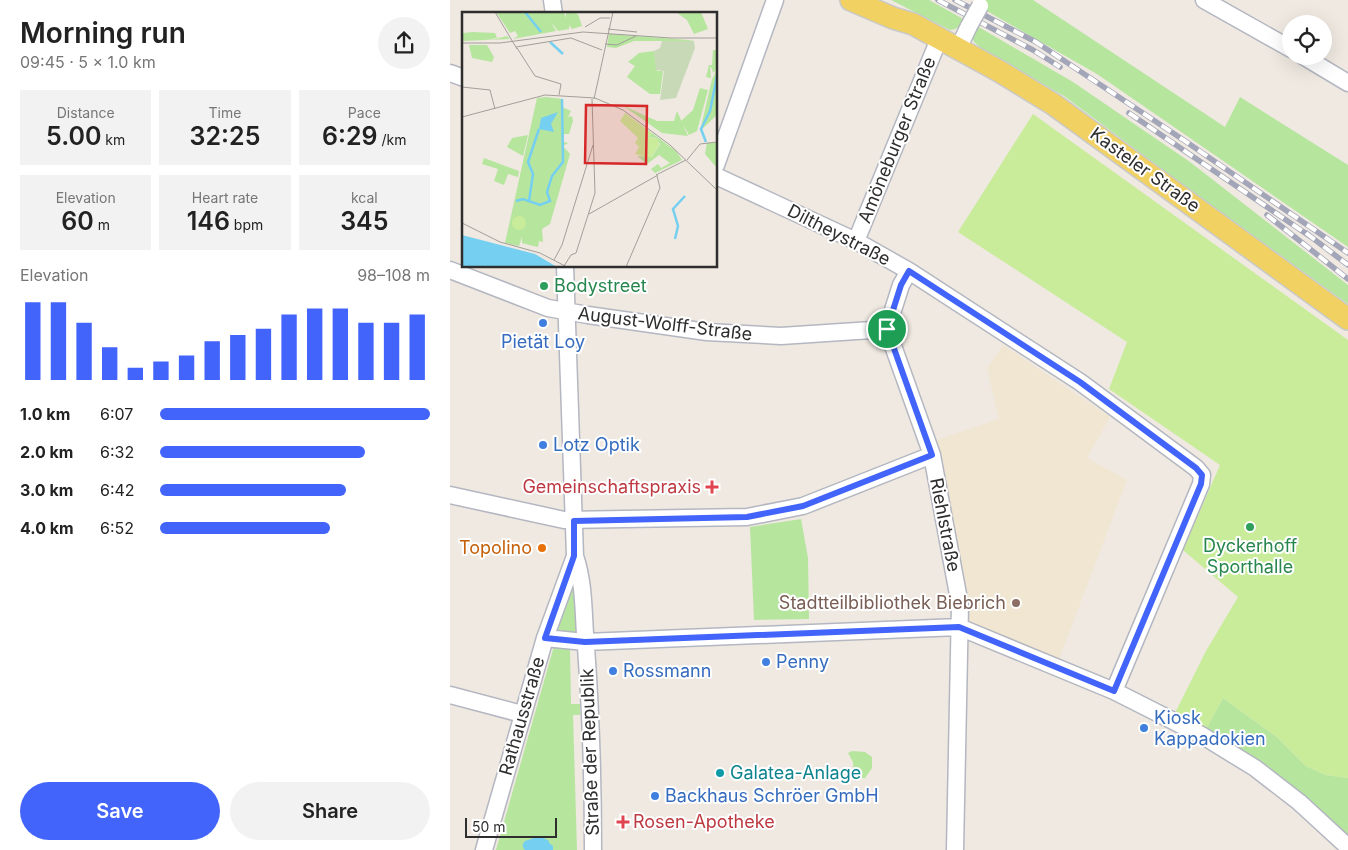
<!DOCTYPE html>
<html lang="en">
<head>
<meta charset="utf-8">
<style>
	body { margin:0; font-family:Inter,sans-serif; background:#f2f2f2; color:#222; height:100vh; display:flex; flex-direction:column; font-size:19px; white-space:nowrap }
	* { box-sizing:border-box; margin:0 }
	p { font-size:16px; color:#767676 }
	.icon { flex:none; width:28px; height:28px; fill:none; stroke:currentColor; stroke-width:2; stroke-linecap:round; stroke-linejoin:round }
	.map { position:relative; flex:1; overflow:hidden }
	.drawer { display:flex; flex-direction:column; background:#fff; width:450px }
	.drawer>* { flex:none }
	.buttons { position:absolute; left:832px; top:15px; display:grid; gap:10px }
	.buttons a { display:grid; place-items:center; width:50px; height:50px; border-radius:50%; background:#fff; box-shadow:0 5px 20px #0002; font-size:25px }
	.scale { position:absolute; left:15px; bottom:12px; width:92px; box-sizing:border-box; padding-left:5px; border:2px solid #2e2e2e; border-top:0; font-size:14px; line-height:18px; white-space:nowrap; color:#2e2e2e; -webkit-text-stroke:4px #fff; paint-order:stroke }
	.pin { position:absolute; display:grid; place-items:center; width:42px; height:42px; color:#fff; margin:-21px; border:2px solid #fff; border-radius:50%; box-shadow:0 1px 5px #0007 }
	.round { display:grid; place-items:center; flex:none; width:52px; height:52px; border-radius:26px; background:#f2f2f2 }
	.headline { display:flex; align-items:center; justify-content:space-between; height:85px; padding:0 20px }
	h1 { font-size:28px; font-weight:600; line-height:38px }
	.stats { display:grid; grid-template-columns:repeat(3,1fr); gap:8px; height:85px; padding:5px 20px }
	.stats div { display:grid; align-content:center; border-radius:0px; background:#f2f2f2; text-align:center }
	.stats b { font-size:25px; font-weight:600 }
	.stats small { font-size:14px; font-weight:400 }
	.stats p { font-size:14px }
	.chart { height:140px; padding:10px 20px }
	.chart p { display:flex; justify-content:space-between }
	.chart svg { width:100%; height:90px; margin-top:5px; stroke:#4264fb; stroke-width:6 }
	.cta { display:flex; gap:10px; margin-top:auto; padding:10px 20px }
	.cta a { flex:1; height:58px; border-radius:30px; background:#4264fb; color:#fff; font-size:20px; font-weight:600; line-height:58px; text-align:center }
	.cta a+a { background:#f2f2f2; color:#222 }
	ul { padding:0 20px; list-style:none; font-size:16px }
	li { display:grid; grid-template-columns:80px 60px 1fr; align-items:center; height:38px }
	li i { height:12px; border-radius:6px; background:#4264fb }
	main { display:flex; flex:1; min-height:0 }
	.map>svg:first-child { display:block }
</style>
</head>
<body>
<main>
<section class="drawer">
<div class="headline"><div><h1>Morning run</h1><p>09:45 · 5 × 1.0 km</p></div><a class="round"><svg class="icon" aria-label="share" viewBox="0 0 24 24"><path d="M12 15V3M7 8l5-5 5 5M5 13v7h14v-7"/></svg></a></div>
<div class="stats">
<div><p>Distance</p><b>5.00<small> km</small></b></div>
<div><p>Time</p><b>32:25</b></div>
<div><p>Pace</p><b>6:29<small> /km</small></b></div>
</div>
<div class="stats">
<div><p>Elevation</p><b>60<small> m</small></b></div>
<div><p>Heart rate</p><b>146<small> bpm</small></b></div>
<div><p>kcal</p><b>345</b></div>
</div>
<div class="chart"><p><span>Elevation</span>98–108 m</p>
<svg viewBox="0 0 160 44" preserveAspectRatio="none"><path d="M5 44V6M15 44V6M25 44V16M35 44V28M45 44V38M55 44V35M65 44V32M75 44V25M85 44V22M95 44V19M105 44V12M115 44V9M125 44V9M135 44V16M145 44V16M155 44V12"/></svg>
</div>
<ul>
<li><b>1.0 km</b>6:07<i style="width:100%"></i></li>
<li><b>2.0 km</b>6:32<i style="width:76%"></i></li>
<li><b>3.0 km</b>6:42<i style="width:69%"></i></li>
<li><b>4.0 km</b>6:52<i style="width:63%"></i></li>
</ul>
<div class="cta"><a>Save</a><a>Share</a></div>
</section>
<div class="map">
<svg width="898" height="850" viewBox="0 0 898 850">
	<rect width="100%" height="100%" fill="#efe9e1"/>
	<path fill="#f0e6d1" d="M553,345l107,72 -23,41 40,22 -69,182 -94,-38 -33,-182 68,-23 -12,-51z"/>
	<path fill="#b6e59e" d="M441,0h38l36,20c-5,5 -8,10 -15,10z
		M533,0h50l192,127 15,-30 108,68v82l-251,-173 -112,-64z
		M527,26l96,56 117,80 158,123v19l-143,-103 -141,-105 -82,-47 -8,-7 -2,-6z
		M351,519l7,39 1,61 -55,1 -4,-93z
		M122,572l8,61 -26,-3z
		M104,646l16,2 1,56h9v11h-7l4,135h-81z
		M773,698l54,39 29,29 20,9 22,3v57l-31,-25 -112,-79z
		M402,751l13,1 7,5v11l-7,10h-11l-1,-16 -5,-9z"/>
	<path fill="#c9ec9a" d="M583,114l315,226v438l-22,-3 -20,-9 -29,-29 -54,-39 -18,33 -30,-18 31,-62 32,-54 -55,-47 37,-85 -111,-76 18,-47 -169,-110z"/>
	<path fill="#75cff0" d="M90,836l9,5v2l4,3v4h-28c-3,-3 -3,-6 0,-9z"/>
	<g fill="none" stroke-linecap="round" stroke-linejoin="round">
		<g stroke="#b4b7c1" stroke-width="19">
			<path id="minor" d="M102,0l2,14
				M754,0l87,49
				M508,49l11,-23
				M853,56l45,27
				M0,73l14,5
				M266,165l59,-165
				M266,176l140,65 53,30 171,111 116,86 6,7 -1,9 -87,207
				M406,241l83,-202
				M115,266l10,290c10,30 8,60 11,91 5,68 7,135 7,203
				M0,270l98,38 40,7 119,17 74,4 106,-7
				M459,271l-8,14 -14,44 45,126 28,150 -5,245
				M0,495l114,25 183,-3 56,-11 129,-51
				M95,638l40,4 374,-15 155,64 89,45 52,32 44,34 49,45
				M0,695l72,19
				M34,850l61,-212 30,-82"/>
		</g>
		<g stroke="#c9c9c9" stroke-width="24">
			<path id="major" d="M401,0l42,18 20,6 86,47 54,33 295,215"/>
		</g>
		<use href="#minor" stroke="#fff" stroke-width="16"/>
		<use href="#major" stroke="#f2d163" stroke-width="21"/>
		<g stroke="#a3a6b8" stroke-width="5.5">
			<path id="rail" d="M488,0l95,50 27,17
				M505,0l81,42 149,99 163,112
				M679,113l182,124
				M817,215l81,64
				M856,233l42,32"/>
		</g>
		<use href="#rail" stroke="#fff" stroke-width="4" stroke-dasharray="11" stroke-linecap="butt"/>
		<g stroke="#b4b7c1" stroke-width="19" stroke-linecap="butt">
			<path id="minor-bridge" d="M519,26l11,-20"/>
		</g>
		<use href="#minor-bridge" stroke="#fff" stroke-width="16"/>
	</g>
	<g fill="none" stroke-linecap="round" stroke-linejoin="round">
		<g stroke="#fff" stroke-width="10">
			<path id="route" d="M459,271l171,111 116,86 6,7 -1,9 -87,207 -155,-64 -374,15 -40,-4 29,-82v-35l173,-4 56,-11 129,-51 -45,-126 14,-44z"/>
		</g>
		<use href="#route" stroke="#4264fb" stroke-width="6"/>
	</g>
	<g fill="#2e9e5b" stroke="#fff" stroke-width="2">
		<circle cx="94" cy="286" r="5"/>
		<circle cx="800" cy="527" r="5"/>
	</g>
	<g fill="#3f7fe0" stroke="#fff" stroke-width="2">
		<circle cx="93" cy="323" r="5"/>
		<circle cx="93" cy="445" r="5"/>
		<circle cx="316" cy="662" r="5"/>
		<circle cx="163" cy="671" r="5"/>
		<circle cx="694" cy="728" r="5"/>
		<circle cx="205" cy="796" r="5"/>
	</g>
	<g fill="#e0444e" stroke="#fff" stroke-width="2">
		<path d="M259.5 479.5h5v5h5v5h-5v5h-5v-5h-5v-5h5z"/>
		<path d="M170.5 814.5h5v5h5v5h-5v5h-5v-5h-5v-5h5z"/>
	</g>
	<circle fill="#e8710a" stroke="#fff" stroke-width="2" cx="92" cy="548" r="5"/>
	<circle fill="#8d6e63" stroke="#fff" stroke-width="2" cx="566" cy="603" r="5"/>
	<circle fill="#0f9aa8" stroke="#fff" stroke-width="2" cx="270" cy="773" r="5"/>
	<g text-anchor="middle" stroke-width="4" stroke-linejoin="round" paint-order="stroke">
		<g font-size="18" fill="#2e2e2e" stroke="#fff">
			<text transform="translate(447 140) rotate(-68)" y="6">Amöneburger Straße</text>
			<text transform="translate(695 170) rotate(36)" y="6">Kasteler Straße</text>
			<text transform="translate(389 235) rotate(27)" y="6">Diltheystraße</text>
			<text transform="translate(215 324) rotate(7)" y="6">August-Wolff-Straße</text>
			<text transform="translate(495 525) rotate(79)" y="6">Riehlstraße</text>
			<text transform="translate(72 716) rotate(-74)" y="6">Rathausstraße</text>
			<text transform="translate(140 752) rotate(-92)" y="6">Straße der Republik</text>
		</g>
		<g font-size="18" fill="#27864d" stroke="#fff" text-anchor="start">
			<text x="104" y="292">Bodystreet</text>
			<text x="800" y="552" text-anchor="middle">Dyckerhoff<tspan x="800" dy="21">Sporthalle</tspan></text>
		</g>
		<g font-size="18" fill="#366cbe" stroke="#fff" text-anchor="start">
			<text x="93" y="348" text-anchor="middle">Pietät Loy</text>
			<text x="103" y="451">Lotz Optik</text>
			<text x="326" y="668">Penny</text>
			<text x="173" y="677">Rossmann</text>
			<text x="704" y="724">Kiosk<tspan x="704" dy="21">Kappadokien</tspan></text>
			<text x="215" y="802">Backhaus Schröer GmbH</text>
		</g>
		<g font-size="18" fill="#be3a42" stroke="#fff" text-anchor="end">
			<text x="251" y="493">Gemeinschaftspraxis</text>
			<text x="183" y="828" text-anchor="start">Rosen-Apotheke</text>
		</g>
		<g font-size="18" fill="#c56008" stroke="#fff" text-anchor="end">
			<text x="82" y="554">Topolino</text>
		</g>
		<g font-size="18" fill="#785e54" stroke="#fff" text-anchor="end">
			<text x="556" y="609">Stadtteilbibliothek Biebrich</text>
		</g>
		<g font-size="18" fill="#0d838f" stroke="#fff" text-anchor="start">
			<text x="280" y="779">Galatea-Anlage</text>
		</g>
	</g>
	<g transform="translate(12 12)">
		<rect width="255" height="255" fill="#efe9e1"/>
		<path d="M34,0h22l4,6 -4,-6h46l2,6v-6h4l8,2 4,12 -10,3 -3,-4v4l-11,2 -7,-9 5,9 -43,8 5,-3 -3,-5 -5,2zM214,0h25l7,17 -14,5 -7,-14zM11,20l22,1 2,5 -12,2 10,-1 12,-3 3,3 -48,2 1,-8zM147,22l80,6 5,1h-60l-18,7 -9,-1zM7,33h18l7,12 -2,5 -20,-4zM251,38h4v19l-4,4 -1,-4 -2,-3 1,12 -5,-1 3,-12h3zM192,39l3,20h6l-3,23h-10l-23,-17 8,-11 -7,-4 11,-9zM255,58l-6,37 5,-27 1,35 -17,16 12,-52zM238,76l8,2 -11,41 -8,4 -8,-14 12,-11zM133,81l62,28h17l3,-10 11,25 -26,-3 -40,-28zM84,85l17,2 -1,8 9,4 -3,6 4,-1 1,5 -4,13h-5v8l4,1 -5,3 7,8 -20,70 -8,5 1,13 -4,-1 -1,6 -9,-2 -7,-2v-6l-3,9 -14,-3 32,-145zM190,121l24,18 6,9 -27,13 -4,-4 7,-5 3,4 9,-5 -11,-8 -12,9 -10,-8 15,1 8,-13 -4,-6 -8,-1zM66,123l-5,21 -16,-9 5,-9zM245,131h10v25l-12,-14zM22,146l35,13 -1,6 -10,-3 -4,11 -10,-4 4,-12 -16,-5z" fill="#b6e59e"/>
		<path d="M200,29h32l1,7 -19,50 -16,2 4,-29 -8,-1 -2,-19 6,-3z" fill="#c8d9b8"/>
		<path d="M163,101l27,20 -4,4 10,2 1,6 -8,13 -16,-4 4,-7 -4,-4 3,-5 -18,-17zM50 211a7 7 0 1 1 14 0a7 7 0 1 1-14 0Z" fill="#c9ec9a"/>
		<path d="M96,100l-7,12 3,8 -15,-3 2,-11zM0,223l73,19 22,13h-95z" fill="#75cff0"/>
		<path fill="none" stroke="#75cff0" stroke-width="2.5" d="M63,0l16,20M88,30l13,12M244,130l-5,-13 9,-18 7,-35M54,189l7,-2 17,6 10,-4 -3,-9 5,-16 11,-14 -1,-63M67,189l4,-27 -5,-12 11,-33M213,227l3,-13 -5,-17 12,-13M0,242l22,6M28,250l21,5M0,251l71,-1 6,-4"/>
		<path fill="none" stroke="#a29e99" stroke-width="1" d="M33,0l22,37M123,15l15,-9h10M146,17l29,3M0,31h38l83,-11 88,6h46M143,32l12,1 19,-9M54,35l55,-9 31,12M55,36l18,28 26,8 -2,11M0,75l28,3 5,19M132,87l19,-87M0,105l83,-22 50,3 28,12 47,35 47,45M225,148l13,-16 17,-2M196,162l28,-14M127,202l69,-39 -2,-1M0,211l38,19 40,11 27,14M92,248l8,-15 31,-100M102,254l7,-11 5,-2 19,-60 -3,-94M164,255l34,-79 -3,-12"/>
		<path fill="#d62828" fill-opacity="0.15" stroke="#d62828" stroke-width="2.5" d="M124,93l61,1 -1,58 -61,-1z"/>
		<rect width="255" height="255" fill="none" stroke="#2e2e2e" stroke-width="2.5"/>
	</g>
</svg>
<div class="buttons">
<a><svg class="icon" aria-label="locate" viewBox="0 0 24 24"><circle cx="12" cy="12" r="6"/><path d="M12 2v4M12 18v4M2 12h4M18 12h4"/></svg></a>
</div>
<div class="scale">50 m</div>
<div class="pin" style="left:437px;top:329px;background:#1e9e55"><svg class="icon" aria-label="arrive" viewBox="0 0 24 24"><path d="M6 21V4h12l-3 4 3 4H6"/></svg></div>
</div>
</main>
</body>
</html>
